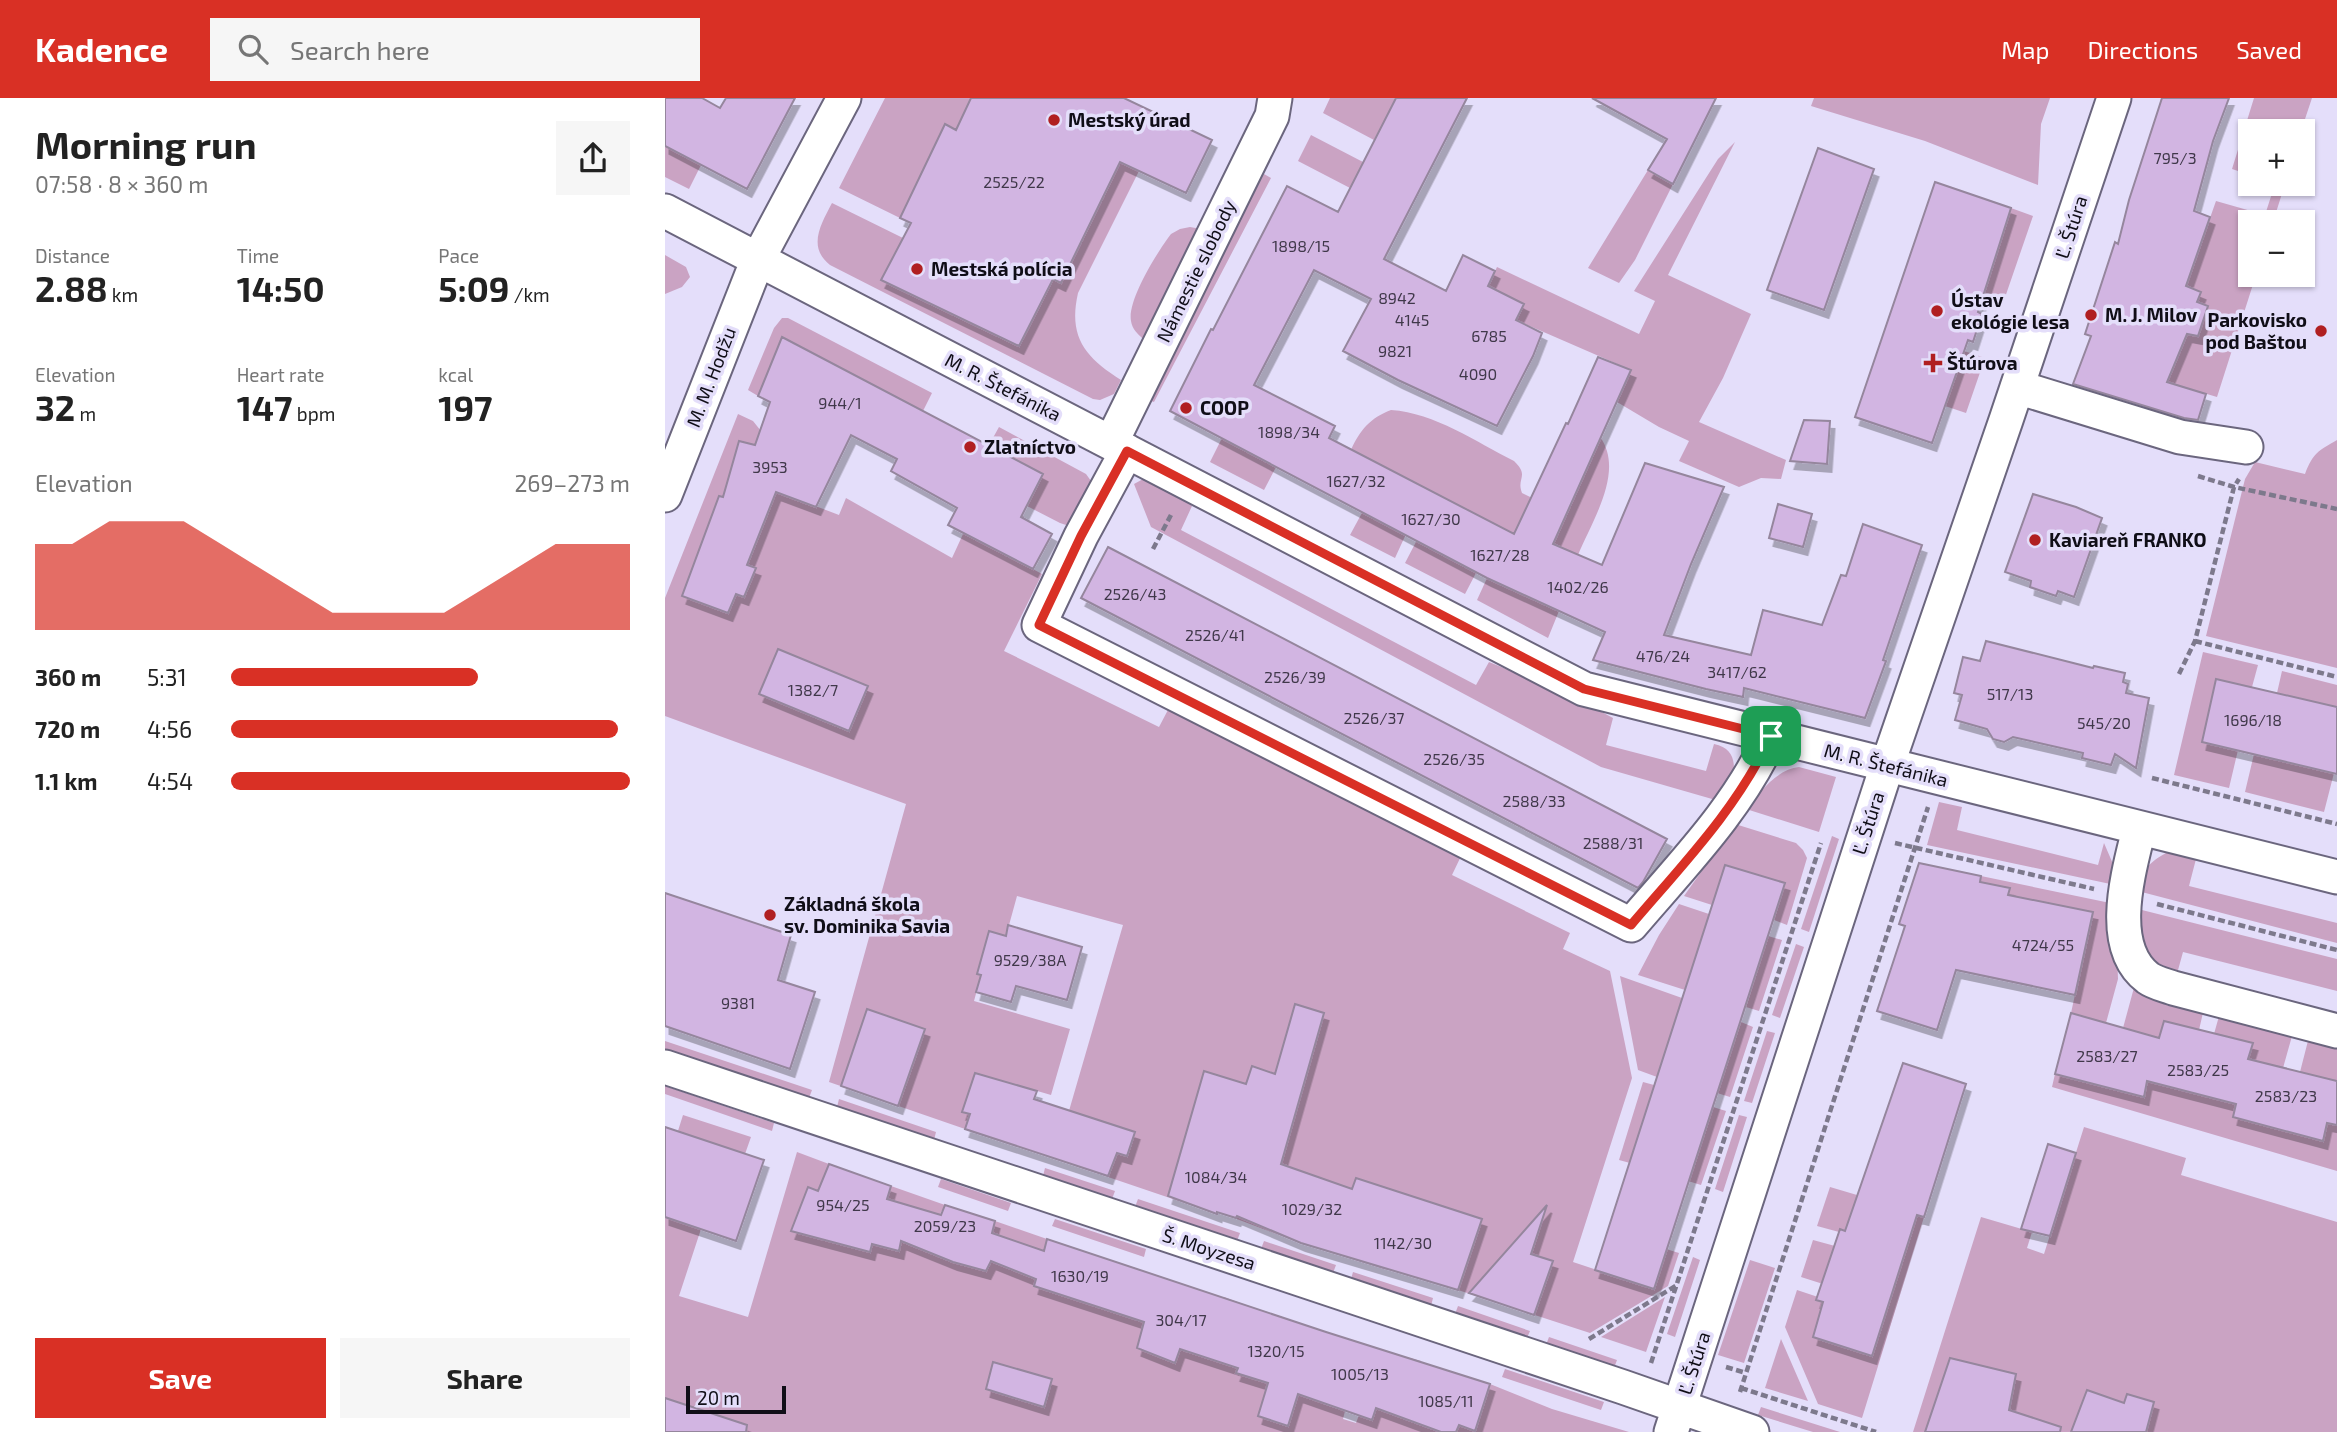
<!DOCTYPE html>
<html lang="en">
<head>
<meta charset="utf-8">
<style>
	body { margin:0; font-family:"Exo 2",sans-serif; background:#f6f6f6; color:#222; height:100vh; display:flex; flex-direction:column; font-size:26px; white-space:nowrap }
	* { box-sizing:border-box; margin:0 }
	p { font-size:23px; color:#767676 }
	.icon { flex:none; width:38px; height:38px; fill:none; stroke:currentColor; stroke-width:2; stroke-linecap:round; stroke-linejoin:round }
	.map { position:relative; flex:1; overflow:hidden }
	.panel { display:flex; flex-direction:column; background:#fff; width:665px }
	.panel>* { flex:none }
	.tools { position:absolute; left:1573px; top:21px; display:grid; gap:14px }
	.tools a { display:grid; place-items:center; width:77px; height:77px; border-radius:0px; background:#fff; box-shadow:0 2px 5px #0004; font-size:35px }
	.scale { position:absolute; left:21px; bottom:18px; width:100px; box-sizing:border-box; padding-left:7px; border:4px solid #100e17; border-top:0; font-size:19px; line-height:24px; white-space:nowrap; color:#100e17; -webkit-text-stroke:5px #e4defa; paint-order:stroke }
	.pin { position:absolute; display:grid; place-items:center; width:60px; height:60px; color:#fff; margin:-30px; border-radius:14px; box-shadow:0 4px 10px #0006 }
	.round { display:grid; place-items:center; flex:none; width:74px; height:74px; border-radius:0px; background:#f6f6f6 }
	.head { display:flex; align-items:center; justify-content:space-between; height:119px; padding:0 35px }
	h1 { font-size:38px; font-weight:700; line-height:52px }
	.metrics { display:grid; grid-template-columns:repeat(3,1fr); gap:10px; height:119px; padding:7px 35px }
	.metrics div { display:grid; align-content:center }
	.metrics b { font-size:35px; font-weight:700 }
	.metrics small { font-size:19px; font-weight:400 }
	.metrics p { font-size:19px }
	.chart { height:196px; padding:14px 35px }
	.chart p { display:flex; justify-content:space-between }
	.chart svg { width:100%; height:126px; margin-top:7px; fill:#d93025; opacity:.7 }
	.action { display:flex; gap:14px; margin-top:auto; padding:14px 35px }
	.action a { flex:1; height:80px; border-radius:0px; background:#d93025; color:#fff; font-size:28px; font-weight:700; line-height:80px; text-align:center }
	.action a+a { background:#f6f6f6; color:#222 }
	ul { padding:0 35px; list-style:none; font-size:23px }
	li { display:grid; grid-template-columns:112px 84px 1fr; align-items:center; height:52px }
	li i { height:18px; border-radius:9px; background:#d93025 }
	header { display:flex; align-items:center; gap:42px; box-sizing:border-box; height:98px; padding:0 35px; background:#d93025; color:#fff }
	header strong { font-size:33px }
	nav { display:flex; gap:38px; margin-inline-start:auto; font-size:24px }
	.search { width:490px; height:63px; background:#f6f6f6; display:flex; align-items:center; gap:18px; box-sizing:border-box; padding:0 24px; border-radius:0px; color:#767676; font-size:26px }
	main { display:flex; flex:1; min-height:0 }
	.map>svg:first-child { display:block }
</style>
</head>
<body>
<header>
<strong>Kadence</strong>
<div class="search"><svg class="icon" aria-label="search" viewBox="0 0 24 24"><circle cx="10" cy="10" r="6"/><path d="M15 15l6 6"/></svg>Search here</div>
<nav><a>Map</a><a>Directions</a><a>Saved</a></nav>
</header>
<main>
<section class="panel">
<div class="head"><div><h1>Morning run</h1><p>07:58 · 8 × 360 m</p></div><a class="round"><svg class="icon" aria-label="share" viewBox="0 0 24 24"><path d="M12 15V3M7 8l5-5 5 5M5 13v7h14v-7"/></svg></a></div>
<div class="metrics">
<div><p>Distance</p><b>2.88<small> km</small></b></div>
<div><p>Time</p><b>14:50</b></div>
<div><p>Pace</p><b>5:09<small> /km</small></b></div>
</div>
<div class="metrics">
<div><p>Elevation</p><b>32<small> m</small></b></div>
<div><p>Heart rate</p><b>147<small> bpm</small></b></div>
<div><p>kcal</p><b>197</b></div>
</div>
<div class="chart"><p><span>Elevation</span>269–273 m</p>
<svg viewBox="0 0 160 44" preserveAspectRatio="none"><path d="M0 44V14L10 14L20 6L30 6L40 6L50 14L60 22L70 30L80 38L90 38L100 38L110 38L120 30L130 22L140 14L150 14L160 14V44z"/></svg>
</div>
<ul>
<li><b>360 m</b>5:31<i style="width:62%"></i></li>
<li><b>720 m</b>4:56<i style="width:97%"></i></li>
<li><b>1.1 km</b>4:54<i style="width:100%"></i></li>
</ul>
<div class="action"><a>Save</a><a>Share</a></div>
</section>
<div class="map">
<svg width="1672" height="1334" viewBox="0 0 1672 1334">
	<defs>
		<filter id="shadow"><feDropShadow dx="4.5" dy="8" stdDeviation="0" flood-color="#0004"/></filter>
	</defs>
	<rect width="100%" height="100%" fill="#e4defa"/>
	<path fill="#caa3c3" d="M220,0h86l-15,32 -10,-5 -46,93 -61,-30z
		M665,0h66l-22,42 -51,-27z
		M1149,0h236l-9,26 -3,61 -113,-44 -114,-35z
		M1589,0h58l-11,33h-50l-1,44 -18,-6z
		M646,37l52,27 -13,26 -52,-27z
		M1070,44l-67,133 83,39 -28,64 -24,44 87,38 -5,19 -20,-1 -22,9 -60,-26 10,-20 -30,-14 -42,-25 14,-32 -115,-50 8,-16 -36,-18 9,-19 142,67 16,-33 -21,-10 84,-132z
		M0,48l36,19 -12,24 -24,-12z
		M455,64l19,9 -61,122c-10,44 7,64 43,87l-7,14 -14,6 -7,-1 -263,-134c-23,-18 -9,-41 2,-62l71,35 -21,42 137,66 21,-43 -56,-58 77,38z
		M983,72l25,14 -38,76 -16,23 -31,-15z
		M599,76l7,4 -117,224 -8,-3z
		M1610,86h10l-12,38h-22v53h5l-39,122 -37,-11 -9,31 -26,-8 24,-70 14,5 4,-10 11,2 10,-29 -11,-5 3,-10 -14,-6 30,-85 49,14z
		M1346,110l22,8 -32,93 -20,-7z
		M525,129l11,2 -58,110c-5,-5 -11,-10 -12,-18 -4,-21 27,-70 40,-87l9,-5z
		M0,157l21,12 4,10 -8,10 -17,7z
		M117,220h6l144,75 -9,18 -141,-74 -24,59 -10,-6 26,-62z
		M1299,253l21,7 -19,55 -21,-7z
		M726,312c44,3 85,32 123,51 16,15 2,17 8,32l43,21 35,-77c25,34 -8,84 -22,118l-28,-13 -4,9 -195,-101c9,-20 19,-32 40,-40z
		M73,316l15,7 8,10 23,63 55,21 7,-17 106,60 29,-63 43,22 -19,37 37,20 -38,77 155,76 10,-19 294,144 -11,23 118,58 -7,16 47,22 22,107 -59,184 81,27 12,-40 13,4 -11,33 -78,47 -184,-60 -22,-4 -83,-26 -83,-31 -1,2 -162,-55 68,-234 -106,-29 -11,40 -17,-4 -12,42 4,1 -7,26 96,28 -19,66 -76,-22 -13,39 8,2 -5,15 -136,-47 77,-278 -241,-88v-118z
		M334,329l87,47 5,7 2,10 -24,35 -9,-3 -33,-17 16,-32 -54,-29z
		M557,340l54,29 -12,23 -54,-28z
		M1672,342v228l-131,-32 39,-157 10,-17 50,12c8,-21 13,-23 32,-34z
		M480,380l16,3 31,25 -11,24 295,155 13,-23 79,32 45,24 -7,27 100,26 8,-27c31,6 18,38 12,59l-125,-36 -450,-240 -17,-43z
		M698,413l43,23 -11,24 -45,-23z
		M752,442l60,31 -12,23 -60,-31z
		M823,478l71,35 -11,27 -71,-38z
		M1538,554l55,13 -6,22 -36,-8 -14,62 36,9 -9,38 -55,-13z
		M1617,573l55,14v22l-60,-14z
		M1589,656l80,19 -10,39 -79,-20z
		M1134,669l37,10 -17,55 -73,-23c13,-16 31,-40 53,-42z
		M1274,704l23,5 -5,23 141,35 6,-22 9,21 2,21 -188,-40z
		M1070,726l61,19 7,7 4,8 -20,67 -13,-5 11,-37 -60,-18 -13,40 -28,-9z
		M1167,738l7,3 -30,93 -8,-3z
		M1503,754l28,7 -7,27 148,37v20l-203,-53c8,-19 16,-29 34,-38z
		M1316,778l134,28 3,75 -12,44 -35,-10 22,-101 -85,-17 1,-7 -29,-6z
		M1014,806l30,10 -24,76 -47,-15 21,-40z
		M1469,810l203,51v32l-154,-39 -8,29 -21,-18 -8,-11z
		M1103,838l14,4 -23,71 -13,-4z
		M1131,846l8,3 -24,71 -8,-3z
		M955,878l62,22 -25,79 -19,-7z
		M1470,886l70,20 -6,26 -35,-9 -5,17 -36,-10z
		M1556,911l73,20 -11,39 -35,-9 -34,-25z
		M1076,924l12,5 -23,70 -13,-4z
		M1102,933l8,2 -23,70 -8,-2z
		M1645,935l27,8v40l-37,-9z
		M0,943l147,49 -3,8 -144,-49z
		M1390,976l88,22 4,-15 89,23 -2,13 89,23 4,-17 10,2v46l-285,-84z
		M978,984l11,3 -24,78 -11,-3z
		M0,988l109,37 -2,8 -107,-37z
		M174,1001l97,33 -2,8 -97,-33z
		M1048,1009l13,4 -25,74 -13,-4z
		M18,1017l68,22 -6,17 -48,-16 -27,81 31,10 -22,67 69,21 49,-165 32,12 -11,27 -10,-4 -12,32 74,33 21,-66 54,19 -24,44 32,13 32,9c9,-15 5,-33 10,-50l52,18 -13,47 78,26 14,-47 32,11 -19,66 36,21 5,-14 26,8 18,-60 32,12 -19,64 41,13 -6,15 -9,-3 -5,18 30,9 10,-32 37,-28 -11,39 21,7 -2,8 13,4 3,-8 13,4 23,-65 26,7 -18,57 38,14h-776v-260z
		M1074,1017l8,2 -24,75 -8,-3z
		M1419,1029l102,31 -5,17 156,47v210h-424l68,-215 51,15 -5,16 17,6z
		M380,1070l70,23 -3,8 -69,-23z
		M276,1081l70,24 -3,8 -70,-24z
		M1165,1089l27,8 -12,36 -5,-2 -1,3 -22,-6z
		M473,1101l102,34 -3,8 -102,-34z
		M1252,1117l7,2 -62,201 -44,-14 -33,-77 12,-37 21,7 5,5 -10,35 59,18z
		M390,1121l91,30 -2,8 -92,-31z
		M1148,1142l22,6 -12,38 -22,-7z
		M599,1143l72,24 -3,8 -72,-24z
		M1028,1159l7,3 -25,77 -8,-3z
		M1085,1162l25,8 -31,95 -26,-8z
		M688,1174l80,26 -2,8 -80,-27z
		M1000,1199l-19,55 -45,-15z
		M793,1208l72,25 -3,7 -72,-24z
		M884,1239l68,23 -3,8 -68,-23z
		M1116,1241l27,62 -43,-13z
		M840,1271l99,33 -3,8 -99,-33z
		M825,1286l62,25 77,23h-182l2,-5 8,3 2,-5 16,5z
		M1096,1309l79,25h-27l-55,-17z"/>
	<path fill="#d2b5e2" stroke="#95869d" stroke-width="2" filter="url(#shadow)" d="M0,0h37l18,10 6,-10h69l-48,91 -82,-43z
		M306,0h153l88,42 -26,53 -66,-31 -59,121 -8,-4 -34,67 -138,-66 30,-57 -11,-5 45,-94 11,6z
		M731,0h71l-83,161 62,32 17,-36 32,16 -7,15 36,18 -8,16 26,13 -9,23 -36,70 -99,-46 -55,-29 28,-52 -57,-29 -60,115 81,41 -6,12 185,96 52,-111 2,1 30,-67 33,13 -78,174 49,21 43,-102 79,24 -33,77 -27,71 87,20 12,-45 59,15 19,-50 5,1 17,-52 59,21 -39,115 3,1 -21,57 -121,-30 -1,9 -37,-8 -113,-29 12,-28 -118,-54 -317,-167 41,-82 2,1 74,-144 51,26z
		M927,0h124l-43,86 -25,-14 19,-31z
		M1497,0h67l-16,43 -19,70 16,6 -24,69 15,6 -4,10 11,4 -10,30 -11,-2 -20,48 39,12 -8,26 -14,-2 -111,-34 18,-48 -6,-2 30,-92 3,2 11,-44z
		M1153,50l56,21 -50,141 -57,-20z
		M1270,84l76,26 -33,104 4,2 -9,28 -5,-2 -36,103 -77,-26z
		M117,239l261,137 -22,43 31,17 -19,35 -85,-44 9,-17 -66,-37 6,-12 -46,-24 -35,72 -40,-15 -29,73 9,3 -12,29 -8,-3 -8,19 -46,-17 37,-100 4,1 16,-56 16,4 15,-43 -12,-6z
		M1139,322l26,1 -3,43 -37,-3z
		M1368,396l43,13 26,11 -28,79 -16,-6 -2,5 -26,-9 1,-6 -26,-9z
		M1113,406l34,10 -9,33 -34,-9z
		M443,449l559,292 -24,43 -5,6 -557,-290z
		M1321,543l107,27 1,-2 31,7 -2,9 5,2 -2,9 23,5 -13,70 -21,-14 -4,11 -29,-7 1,-5 -70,-16 -9,5 -11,-3 -6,-10 -32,-9 7,-25 -8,-2 9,-36 17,4z
		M113,551l90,37 -19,45 -90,-37z
		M1551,581l121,28v67l-135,-32z
		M1254,765l62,13 -1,6 30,6 -2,7 85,17 -18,83 -119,-25 -19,60 -60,-19 28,-85 -6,-2z
		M1060,767l60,18 -131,406 -59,-19z
		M0,795l126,42 -13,45 37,12 -25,77 -125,-43z
		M343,827l74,22 -15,53 -51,-14 -5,16 -35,-10 5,-17 -4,-1 12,-43 17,5z
		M630,906l29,9 -43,151 71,25 4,-11 126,41 -24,71 -157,-47 -64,-27 -1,2 -19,-6v2l-49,-18 36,-125 42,13 6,-18 23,8z
		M202,911l58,20 -27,77 -57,-20z
		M1406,915l88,25 5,-17 89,22 -5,16 89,22v44l-10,-2 -4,18 -90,-24 3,-13 -89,-23 -3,16 -89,-23z
		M1238,965l63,21 -42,133 -7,-2 -45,141 -59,-19 10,-35 -7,-2 24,-71 5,2z
		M310,975l62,18 -3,8 101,33 -8,24 -10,-3 -9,23 -143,-47 5,-15 -8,-2z
		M0,1029l99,33 -28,81 -71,-24z
		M1383,1046l28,9 -26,83 -29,-7z
		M164,1066l62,22 -4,13 54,16 4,-10 50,16 -3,12 52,18 3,-12 279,93 164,52 -15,47 -16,-6 -3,7h-15l-65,-24 -4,12 -74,-26 -10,32 -30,-10 10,-33 -32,-10 2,-5 -58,-19 -5,14 -38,-15 7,-26 -110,-36 2,-7 -45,-18 -5,10 -33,-9 -52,-21 -2,10 -27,-7 -2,8 -79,-21 17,-44 10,4z
		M882,1107l-16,49 22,7 -19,54 -65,-22z
		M1285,1260l66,16 -7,36 52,17 -1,5h-135z
		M328,1264l59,17 -8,28 -58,-18z
		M1422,1292l37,13 3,-9 27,8 -8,30h-75z
		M0,1300l82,27 -1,7h-81z"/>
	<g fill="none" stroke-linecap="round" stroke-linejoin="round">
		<g stroke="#6b667e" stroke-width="37">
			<path id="minor" d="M0,113l919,478 753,188
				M1352,289l163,50 66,10
				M446,345l161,-327 3,-18
				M462,353l-46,85 -42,89 592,300c51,-60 107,-116 140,-189
				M0,397l93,-236 86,-161
				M1474,731c-10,42 -33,117 9,149 7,5 17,7 25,10l164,43
				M0,969l958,320 129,45
				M1006,1334l216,-666 119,-346 108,-322"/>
		</g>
		<path stroke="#7d798c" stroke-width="4.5" stroke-dasharray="7 3.5" stroke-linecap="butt" d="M1533,378l36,11 103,22
			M488,451l19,-36
			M1530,543l142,36
			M1514,576l16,-33 39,-154 5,-8
			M1487,680l185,46
			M1230,745l199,46
			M1492,806l180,46
			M924,1241l88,-54
			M986,1265l170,-520
			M1061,1269l20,6
			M1076,1290l135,44
			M1075,1294l188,-585"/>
		<use href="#minor" stroke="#fff" stroke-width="33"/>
	</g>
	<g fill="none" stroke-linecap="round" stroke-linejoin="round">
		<g stroke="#fff" stroke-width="14">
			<path id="route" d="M462,353l457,238 187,47c-34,73 -88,128 -140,189l-592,-300 42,-89z"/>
		</g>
		<use href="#route" stroke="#d93025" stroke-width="9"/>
	</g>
	<g fill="#b01f21" stroke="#e4defa" stroke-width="2.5">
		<circle cx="389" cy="22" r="7"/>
		<circle cx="252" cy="171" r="7"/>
		<circle cx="1272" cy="213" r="7"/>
		<circle cx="1426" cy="217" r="7"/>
		<circle cx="1656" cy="233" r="7"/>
		<path d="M1264.5 254.5h7v7h7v7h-7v7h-7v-7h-7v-7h7z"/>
		<circle cx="521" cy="310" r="7"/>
		<circle cx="305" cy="349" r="7"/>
		<circle cx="1370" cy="442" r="7"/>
		<circle cx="105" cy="817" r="7"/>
	</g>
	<g text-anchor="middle" stroke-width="7" stroke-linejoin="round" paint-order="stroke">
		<g font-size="16" fill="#40384a">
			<text x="1510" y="66">795/3</text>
			<text x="349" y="90">2525/22</text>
			<text x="636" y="154">1898/15</text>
			<text x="732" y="206">8942</text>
			<text x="747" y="228">4145</text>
			<text x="824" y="244">6785</text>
			<text x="730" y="259">9821</text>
			<text x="813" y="282">4090</text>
			<text x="175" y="311">944/1</text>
			<text x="624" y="340">1898/34</text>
			<text x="105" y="375">3953</text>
			<text x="691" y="389">1627/32</text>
			<text x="766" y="427">1627/30</text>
			<text x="835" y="463">1627/28</text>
			<text x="913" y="495">1402/26</text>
			<text x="470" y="502">2526/43</text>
			<text x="550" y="543">2526/41</text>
			<text x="998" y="564">476/24</text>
			<text x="1072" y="580">3417/62</text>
			<text x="630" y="585">2526/39</text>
			<text x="148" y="598">1382/7</text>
			<text x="1345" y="602">517/13</text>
			<text x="709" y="626">2526/37</text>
			<text x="1588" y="628">1696/18</text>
			<text x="1439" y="631">545/20</text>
			<text x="789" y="667">2526/35</text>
			<text x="869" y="709">2588/33</text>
			<text x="948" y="751">2588/31</text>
			<text x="1378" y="853">4724/55</text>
			<text x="365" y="868">9529/38A</text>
			<text x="73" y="911">9381</text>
			<text x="1442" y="964">2583/27</text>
			<text x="1533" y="978">2583/25</text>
			<text x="1621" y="1004">2583/23</text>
			<text x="551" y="1085">1084/34</text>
			<text x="178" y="1113">954/25</text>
			<text x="647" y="1117">1029/32</text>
			<text x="280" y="1134">2059/23</text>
			<text x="738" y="1151">1142/30</text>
			<text x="415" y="1184">1630/19</text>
			<text x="516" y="1228">304/17</text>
			<text x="611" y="1259">1320/15</text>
			<text x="695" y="1282">1005/13</text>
			<text x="781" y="1309">1085/11</text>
		</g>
		<g font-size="19" font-weight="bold" fill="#100e17" stroke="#e4defa" text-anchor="start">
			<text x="403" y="29">Mestský úrad</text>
			<text x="266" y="178">Mestská polícia</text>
			<text x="1286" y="209">Ústav<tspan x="1286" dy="22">ekológie lesa</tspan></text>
			<text x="1440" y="224">M. J. Milov</text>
			<text x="1642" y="229" text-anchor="end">Parkovisko<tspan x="1642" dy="22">pod Baštou</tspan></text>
			<text x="1282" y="272">Štúrova</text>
			<text x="535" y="317">COOP</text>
			<text x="319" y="356">Zlatníctvo</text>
			<text x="1384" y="449">Kaviareň FRANKO</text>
			<text x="119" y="813">Základná škola<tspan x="119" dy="22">sv. Dominika Savia</tspan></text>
		</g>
		<g font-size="19" fill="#100e17" stroke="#e4defa">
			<text transform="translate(1406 129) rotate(-72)" y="7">Ľ. Štúra</text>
			<text transform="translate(531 173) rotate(-64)" y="7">Námestie slobody</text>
			<text transform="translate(46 279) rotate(-69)" y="7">M. M. Hodžu</text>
			<text transform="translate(338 289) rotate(27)" y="7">M. R. Štefánika</text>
			<text transform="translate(1221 667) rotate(14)" y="7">M. R. Štefánika</text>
			<text transform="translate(1203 725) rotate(-72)" y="7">Ľ. Štúra</text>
			<text transform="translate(544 1151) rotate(18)" y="7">Š. Moyzesa</text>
			<text transform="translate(1029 1265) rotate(-72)" y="7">Ľ. Štúra</text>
		</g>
	</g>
</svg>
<div class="tools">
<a>+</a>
<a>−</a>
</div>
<div class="scale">20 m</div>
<div class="pin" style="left:1106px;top:638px;background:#1e9e55"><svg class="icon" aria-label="arrive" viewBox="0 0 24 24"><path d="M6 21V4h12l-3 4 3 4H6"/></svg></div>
</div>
</main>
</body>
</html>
